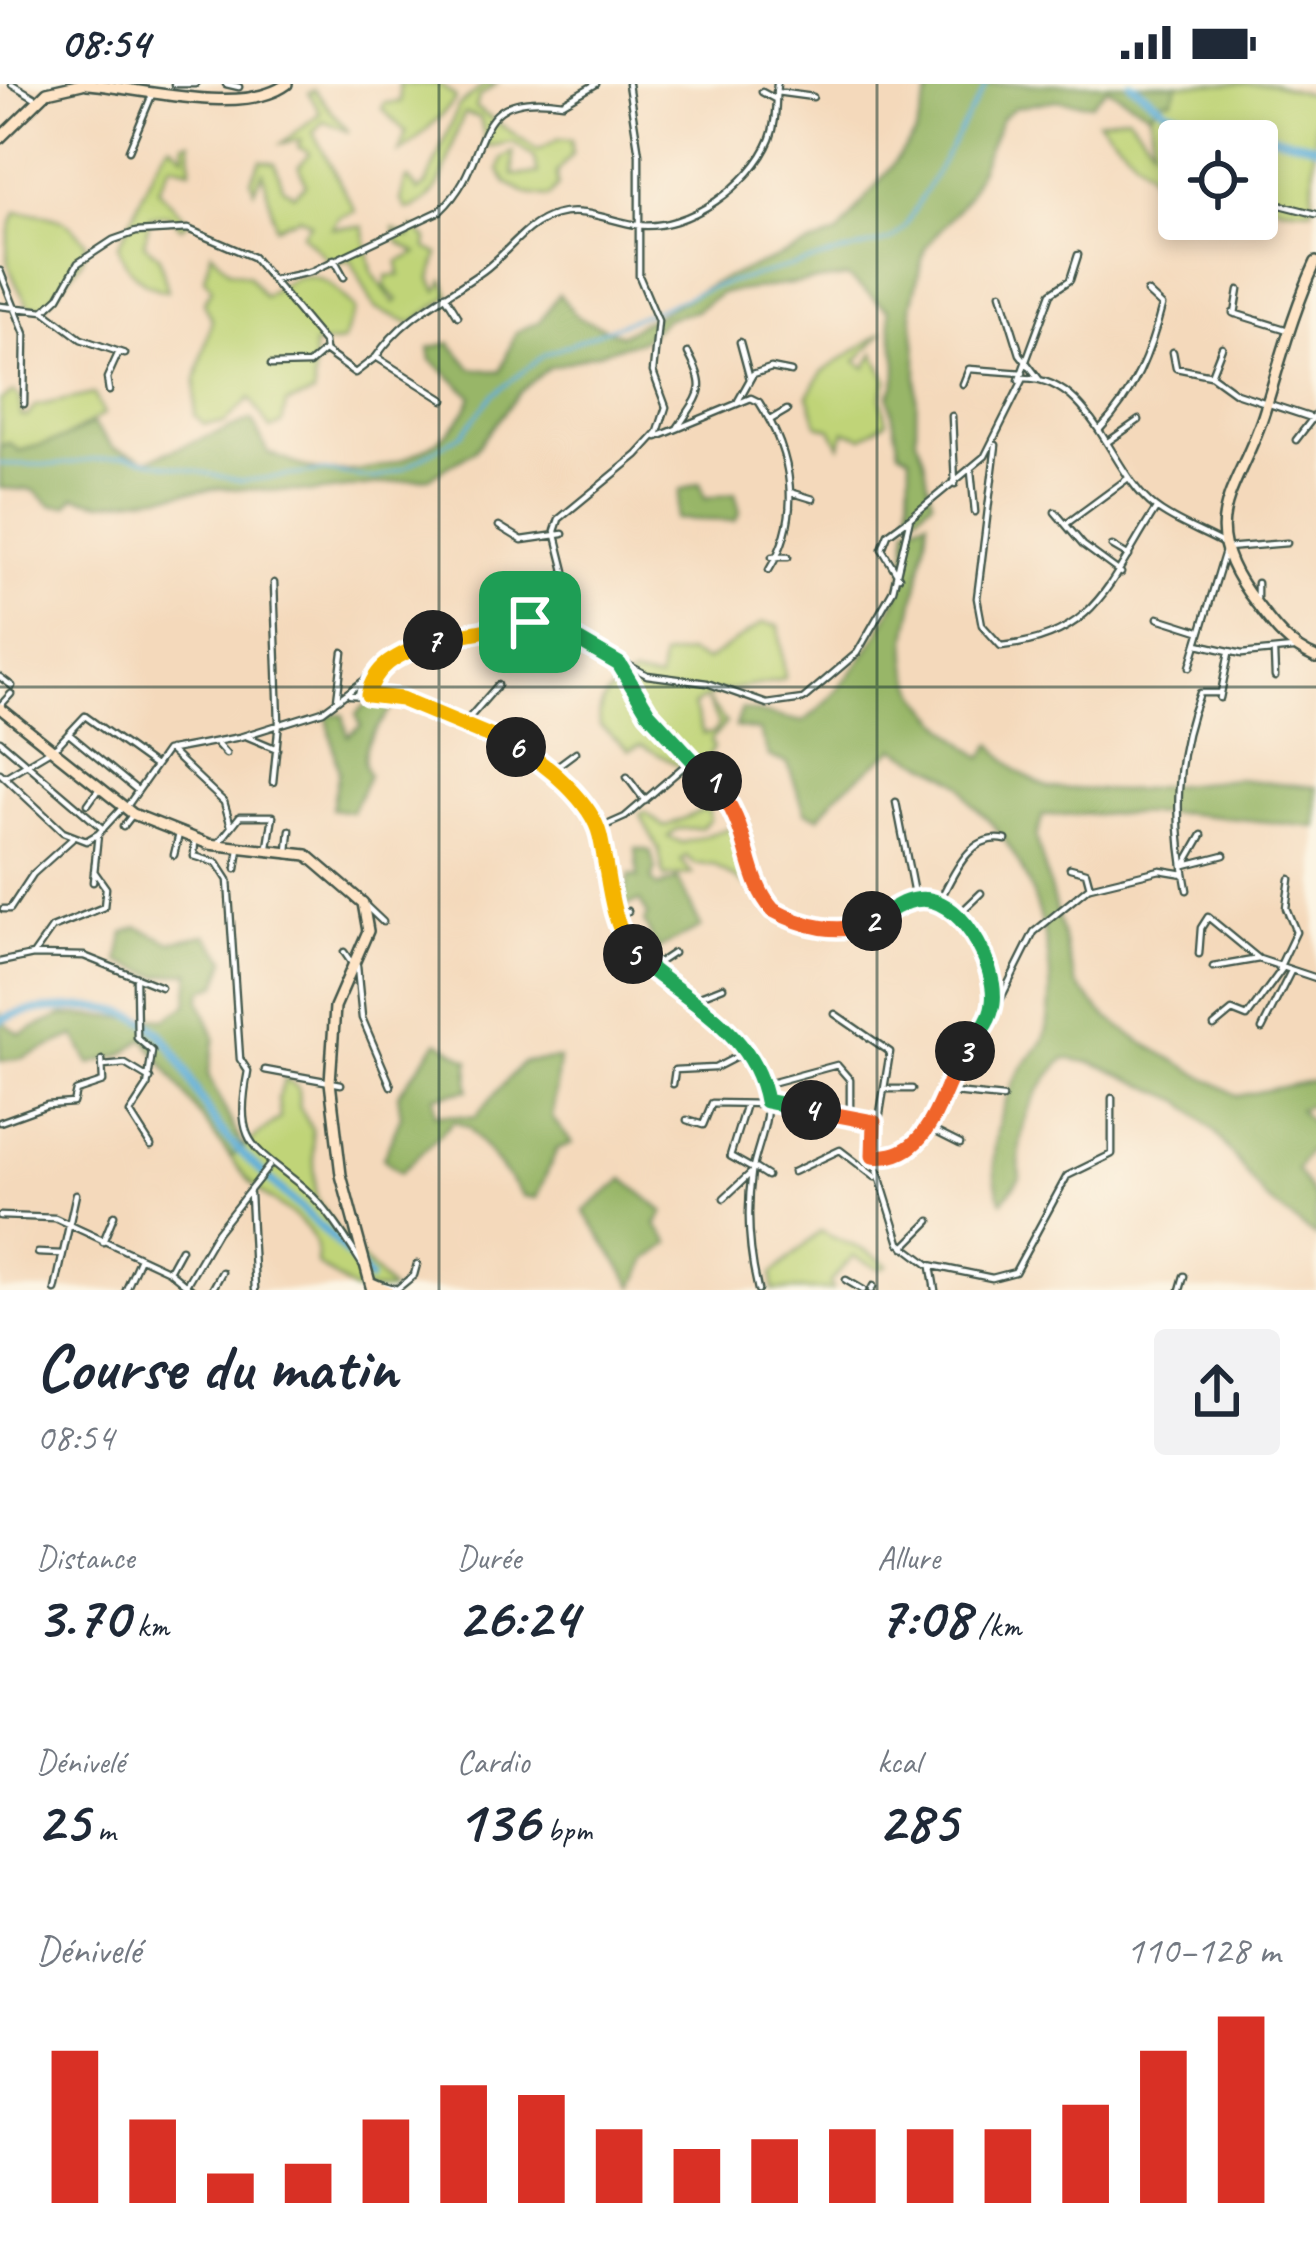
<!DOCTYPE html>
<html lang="fr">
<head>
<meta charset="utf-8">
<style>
	body { margin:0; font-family:Caveat,sans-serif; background:#f2f2f3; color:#1f2937; height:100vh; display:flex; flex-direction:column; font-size:45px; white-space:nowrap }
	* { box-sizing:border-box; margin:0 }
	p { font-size:39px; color:#747a83 }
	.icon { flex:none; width:66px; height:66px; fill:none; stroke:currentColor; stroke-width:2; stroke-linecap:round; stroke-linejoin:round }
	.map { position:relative; height:1206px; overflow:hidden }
	.details { display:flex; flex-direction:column; background:#fff; flex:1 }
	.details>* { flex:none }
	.buttons { position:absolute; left:1158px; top:36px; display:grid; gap:24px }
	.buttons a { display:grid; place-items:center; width:120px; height:120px; border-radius:12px; background:#fff; box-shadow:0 6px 18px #0003; font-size:60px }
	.pin { position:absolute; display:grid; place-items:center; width:102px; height:102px; color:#fff; margin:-51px; border-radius:24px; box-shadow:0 6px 18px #0006 }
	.km { position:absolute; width:60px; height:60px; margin:-30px; border-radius:50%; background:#222; color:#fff; font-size:33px; line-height:60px; text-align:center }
	.round { display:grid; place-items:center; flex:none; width:126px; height:126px; border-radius:12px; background:#f2f2f3 }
	.head { display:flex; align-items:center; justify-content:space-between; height:204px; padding:0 36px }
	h1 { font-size:66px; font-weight:700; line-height:90px }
	.metrics { display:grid; grid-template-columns:repeat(3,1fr); gap:18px; height:204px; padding:12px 36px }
	.metrics div { display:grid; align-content:center }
	.metrics b { font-size:60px; font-weight:700 }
	.metrics small { font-size:33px; font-weight:400 }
	.metrics p { font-size:33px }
	.chart { height:336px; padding:24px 36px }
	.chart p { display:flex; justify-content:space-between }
	.chart svg { width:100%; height:216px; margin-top:12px; stroke:#d93025; stroke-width:6 }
	.status { display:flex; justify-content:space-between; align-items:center; height:84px; padding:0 60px; background:#fff; direction:ltr }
	.status svg { height:33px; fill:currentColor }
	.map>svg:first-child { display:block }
</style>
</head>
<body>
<div class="status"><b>08:54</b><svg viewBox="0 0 49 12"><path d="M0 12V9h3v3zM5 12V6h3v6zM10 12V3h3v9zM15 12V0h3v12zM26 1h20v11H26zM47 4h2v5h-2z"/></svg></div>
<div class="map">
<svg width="1316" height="1206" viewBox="0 0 1316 1206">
	<rect width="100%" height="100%" fill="#fcf5e5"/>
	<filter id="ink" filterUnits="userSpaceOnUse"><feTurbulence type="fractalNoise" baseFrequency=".00833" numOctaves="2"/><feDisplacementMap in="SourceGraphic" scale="24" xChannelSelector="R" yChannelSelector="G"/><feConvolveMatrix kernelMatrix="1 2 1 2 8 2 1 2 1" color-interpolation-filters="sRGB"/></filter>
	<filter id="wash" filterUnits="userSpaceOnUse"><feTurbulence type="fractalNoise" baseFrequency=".004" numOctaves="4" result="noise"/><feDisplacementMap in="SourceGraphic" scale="48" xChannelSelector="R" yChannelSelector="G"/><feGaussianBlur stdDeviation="2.7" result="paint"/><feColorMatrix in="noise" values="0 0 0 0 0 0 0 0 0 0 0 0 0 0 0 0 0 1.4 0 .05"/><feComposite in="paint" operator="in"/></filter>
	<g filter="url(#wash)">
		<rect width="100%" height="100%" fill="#f4d9bb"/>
		<path fill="#c0d478" stroke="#708856" stroke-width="3" d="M399,0h40l17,13c-3,9 -47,50 -57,56l7,-21 -24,-23 2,-6 16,-1z
			M485,0h11l-17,13 -3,11 62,42 22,-12 12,1v15l-15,19 1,13 -9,11 -21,-3 -21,-11 -8,-12 3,-13 11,-6v23l25,-1 -5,-18 -20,-14 -26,5 -7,-29 -15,-5c-18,31 -15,88 -59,96l-5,-8 4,-20 3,-3 10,13 8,-6 32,-78z
			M1178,0h95l43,12 -4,113 -32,-2 -23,-12 6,-28 -6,-4v-22h-78v68l-17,-7 -13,-31 -51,-50 29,-6 26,31 -3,-33 11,-13 11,-1z
			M314,6l35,42 -25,-11 -11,11 42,79 -16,6 -7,11 31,-1 9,45 22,31 4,-3 -13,-13 2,-11 13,-1 -2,-13 19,-9 -19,-11 -4,-13 16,8 3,-10 14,12 -1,9 12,6 -7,25 6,12 7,-10 6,15 -39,27 -36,-15 -24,-48 -21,2 -28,-28 9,-11 -11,-6 -24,10 -13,-54 -9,17 -3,-10 10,-20 14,3 8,24 11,8 12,-11 -7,-18 11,-13 -12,-6 3,-7 -19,3 38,-30 -11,-20z
			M190,58l1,27 -20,-5 -13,25 31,33 -8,5 -13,-13 -18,3 -6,27 15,12 9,35c-24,-3 -44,-22 -50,-46 17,-27 34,-83 52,-101l14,11 -1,-12z
			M16,128c33,2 50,3 70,30l-4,18 -37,47 -16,-1c-22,-35 -29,-56 -13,-94z
			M211,167l18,19 19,5 16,22c40,-32 59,-27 91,13l-13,32 -28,3v49l-28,10 -4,20 -12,5 -20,-31 -26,25 -20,1 -9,-9 1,-35 16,-61 -8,-16 8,-15 -7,-10z
			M883,248l-27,29 10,7 8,-15 13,27 -6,18 6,23 -24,16 -18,-6 -5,15 -9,-17 -13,-4 -10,-29 14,-24z
			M14,308l7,7v17h7l7,-10 59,-12 10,20 -42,25 -43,12 -10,-8 -9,3v-46z
			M763,539l16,3 6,52c-31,12 -64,6 -92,28l10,28 11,-1 4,-9 -11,-24 19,23 -15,17 3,7 -13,23 -8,3 -52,-28 -12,5 -29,-24c-4,-28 12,-36 32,-50l27,4 3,-23 25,-4 19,8z
			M708,724l2,12 -9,8 -24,1 -9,8 15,6 46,-15 19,25 4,36 -38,-24 -19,-1 -9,-8 -5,4 11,14 -28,3 -5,-26 -19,-37 5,-2 19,15z
			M285,994l13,10 1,18 13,23 4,68 18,30 57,63h-38l-36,-26c4,-39 -29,-50 -55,-71 -12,-9 -22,-24 -32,-36l50,-39 -2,-19z
			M821,1147c23,14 44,15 66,34l-7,4 -27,-13 -23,26 2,8h-59l-1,-16z"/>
		<path fill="#98b668" stroke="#5c7a4e" stroke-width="3" d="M931,0h247l-6,15 -11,1 -11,13 -43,-25 -15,16 -37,-4 -41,8 -12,10 -34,78 -43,52 -14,58 6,53 -1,80c12,19 8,39 17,61l-15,13 -9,-1 1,-56 -11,-6 -10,-54c18,-27 0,-56 0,-86l-42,-33 -126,16 -26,18 -28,7 -25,22 -94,28 -28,24 -45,58 -46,28 -115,14 -92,-4 -120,15 -27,-6 -8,9 -16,-1 -18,-15 -33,-2v-42l9,-3 10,8 43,-12 31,-15 20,24 34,12 105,-40 16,33c18,7 35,15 54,18 54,6 132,-21 150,-75l-41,-36 -2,-12 21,-5 21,25 29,4 16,-40 24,-11 19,-27 18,23 44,18 92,-52 125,-49 77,-98z
			M700,399l5,16 30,-6 5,19 -5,9 -59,-2 4,-29z
			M928,435c-11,125 -64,146 54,239l10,-14 25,27 31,17 74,3 115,-12 79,8v40l-135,-14 -138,2 -7,22 40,147 28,31 34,25 100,56 78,-16v24l-17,5 17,19v26l-8,-3 -11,19 19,30v37l-50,-38 -51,-67 -33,-31 -88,-38 -29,-5c-36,37 -49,69 -45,120l-18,24c-17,-40 -4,-94 18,-131 7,-12 23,-24 26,-38 16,-76 -13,-177 -72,-227 -7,-6 -8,-16 -14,-22 -17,-14 -45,-24 -65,-36l-57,45 -19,24 -14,-5 -17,-48 -19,-8 -10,-25 -24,-4 7,-18 61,13c39,-28 90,-101 101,-148 3,-15 2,-33 4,-48z
			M384,617l10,3c-14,25 -41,42 -25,71l-17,37 -20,-3 7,-38 -13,-58 17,2 5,21 13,-10 -5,-12 13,-12z
			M636,764l14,3 6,18 -5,10 7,8 20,-8 23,48 -43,22 -14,-27 4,-7 -8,-14 -20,6 10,-32 8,3z
			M138,843l32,15 36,-7 20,24 -8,25 -15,6 -3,10 15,38 -7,37 36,74 -14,8 -86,-119 -22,17 -32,9 -15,-28 -53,22 -22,3v-47l7,12 13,8 43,-19 103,4 21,-14 3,-33 -31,4 -40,-14 5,-29z
			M438,957l31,19 -1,30 -34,6 1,18 40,3 48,-55 36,-3 -7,59 20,25 -15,6 -21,49 -13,-2 -54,-69 -15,-6 -54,52 -17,-15 18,-42 -3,-22z
			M624,1095l40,33 -8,13 14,18 -23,17 -13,27 -50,-76z"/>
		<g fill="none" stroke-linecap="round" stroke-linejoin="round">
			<path stroke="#5eafd9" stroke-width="3" d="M0,380l55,1 70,-9 117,25 84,-10 48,8 31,-11 58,-35 30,-38 51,-40 165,-67 182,-48 13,-12 83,-144"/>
			<path stroke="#5eafd9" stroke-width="8" d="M1131,0l37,27 148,35
				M0,936c25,-11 45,-11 71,-12 117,-7 100,71 162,136 45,47 95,84 136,135"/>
		</g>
	</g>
	<g filter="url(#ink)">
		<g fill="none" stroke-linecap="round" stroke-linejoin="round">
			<g stroke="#3f5448" stroke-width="9">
				<path id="street" d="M12,0l25,15
					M174,0h21
					M226,0l13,3
					M762,8l13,7
					M776,8l37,5
					M129,66l23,-55
					M1273,119l43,11
					M334,175l10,18
					M0,187l25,63 -1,70
					M272,196l38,-8 130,-61c57,-53 21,-123 123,-108l33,-19
					M1001,209l19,61 19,25
					M445,211l13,21
					M0,222l44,5 37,28 44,15
					M44,227l15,-14 19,-34 35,-23 23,-8 52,-3 65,28 71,85 1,8 -16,14 -38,1
					M1233,229l55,17
					M1235,230l4,-24
					M740,258l10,37
					M326,268l29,21 21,-16 68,43
					M1173,268l3,16 35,7 25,18 76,25
					M376,273c28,-42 68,-58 107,-86 25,-18 41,-47 72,-56 29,-8 55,6 82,10 50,7 115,-41 133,-86 7,-18 5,-37 7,-55
					M1211,291l11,-28
					M1019,296l32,-87 19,-13 8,-25
					M963,300l6,-15 54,4
					M109,307l-2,-13 11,-24
					M738,317l15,-27 18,-6 20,4
					M952,332l3,68
					M770,336l17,-10
					M678,343c22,-34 31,-36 10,-74
					M1100,345c34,-35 50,-76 62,-123l-15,-14
					M657,353l94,-39 8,4c34,53 44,113 10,168
					M1296,356l20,-26
					M1109,357l30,-21
					M996,361l-19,153 5,27 19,21c97,-9 109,-67 155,-137
					M971,387l4,41
					M790,408l23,7
					M1055,428l28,33 38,28
					M1066,440l61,-45
					M499,442l23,14 41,-6
					M1112,462l17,10
					M772,473h16
					M899,493l-17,-28 6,-15 22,-16
					M1257,499v16
					M1158,534l41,13
					M530,538l35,-51 -10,-40 4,-12 78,-64 21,-23 8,-25 -13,-35 5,-51 -19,-45v-122l-11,-70
					M1198,560l44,10 51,-5
					M1274,569l1,24
					M1190,583l36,-119 61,-5
					M622,585l26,43 85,94 26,80 14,24 37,14 38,5 60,-27 23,-2 21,12 30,41 11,29 -5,40 -33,45 -27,61 -31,26 -24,2
					M0,593l12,9
					M350,611c72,1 218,61 248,133 18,43 2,89 38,129 41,45 106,63 127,127 11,33 -5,56 -11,88 -6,40 -3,79 6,118
					M1220,614l9,-45
					M337,616l6,-48
					M0,622l11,-12
					M462,642l36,-41
					M69,650l68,56
					M246,652l31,13
					M0,657l103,88
					M217,660l9,10
					M169,666l55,52 7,24
					M549,688l27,-20
					M0,689l63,59 23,9 12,-7
					M5,693l52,-31 28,-30 67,48
					M627,693l18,24
					M273,698l6,-60 -5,-139
					M896,718l19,97
					M88,720l10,-14
					M128,721l38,-54 74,-14 83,-26 67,-50 45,-22 78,-17 51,10 83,43 60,8 60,21 36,-5 54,-46 36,-63 17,-72 75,-62 39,-78c70,1 86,95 131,129 19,15 45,24 67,36
					M123,743l10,-13
					M598,745l27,-12 64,-55
					M195,755l-1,17 23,7 11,17 12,179 8,12c-14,76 5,74 56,117 24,21 41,49 58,76
					M217,761l23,-29h33l-5,31
					M288,767l2,-21
					M174,771l5,-21
					M1186,779l16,-28
					M1185,781l39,-10
					M1070,784l16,4 4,15 70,-17 24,4
					M236,785l3,-20
					M93,798l5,-48 24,-26
					M1187,806c-13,-67 -13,-132 13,-197h21
					M939,818c14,-26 30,-70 67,-62
					M363,819l20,19
					M3,825h7l23,-35 39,-35
					M613,832l15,-5
					M956,833l25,-24
					M344,868l9,13
					M1199,870l2,-26 7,-11 51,42
					M33,871l19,-27 52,-21 2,-19 -12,-17
					M0,878l33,-7 51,1 77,31
					M357,882l5,52 29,68
					M1213,883l46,-8 57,19
					M1279,884l17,-36 -10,-24 4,-29
					M649,885l24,-16
					M136,896l1,58 15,13 -5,36 -17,26 21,33
					M690,916l33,-13
					M835,930l55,38 -17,104 27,87 29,22 63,13 23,-6 52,-96 45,-22v-56
					M993,930l41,-82 55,-45
					M1214,942l18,-15 15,6 35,-48
					M1262,945l29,-58
					M104,982l21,-2 25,15
					M265,986l76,14
					M673,1000l2,-14 40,-2 31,-16
					M763,1001l74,-20 13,15v35
					M886,1005h26
					M945,1008l58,6
					M769,1018l106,20
					M745,1023l-15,49 23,13
					M687,1036l16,5 9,-22 55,1
					M0,1038l47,-17 26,-2 3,-12 27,-9 -1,-22
					M928,1044l32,16
					M753,1083l14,9
					M793,1088l47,-22 35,27
					M250,1110l5,96
					M724,1114l27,-25
					M0,1132l55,2 114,53 23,19
					M103,1158l11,-27
					M904,1163l26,-26
					M38,1169l24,1
					M931,1183l4,23
					M169,1187l12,-22
					M846,1196l17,10
					M186,1201l31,-53 52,-66
					M383,1201l14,4 17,-14 3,-11
					M55,1206l21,-96
					M126,1206l14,-32
					M212,1206l10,-18
					M871,1206l2,-4
					M1180,1206l4,-14"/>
			</g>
			<g stroke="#3f5448" stroke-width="14">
				<path id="secondary" d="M87,0c55,4 155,33 200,0
					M0,54l47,-46 35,-8
					M1316,178c-23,49 -35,97 -51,148 -25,82 -75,109 -9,193 18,24 32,43 60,55
					M0,624l133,106 76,30 98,11 56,48 5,28 -33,76 -5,75 11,93 31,115
					M372,1199l16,7"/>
			</g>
			<use href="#street" stroke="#fff" stroke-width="4.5"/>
			<use href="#secondary" stroke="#fee4c6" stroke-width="9"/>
		</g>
	</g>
	<g fill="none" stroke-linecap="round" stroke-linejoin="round" filter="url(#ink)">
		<g stroke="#fff" stroke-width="24">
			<path id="split-1" d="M530,538l34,10 55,32 29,48 64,69"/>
		</g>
		<g stroke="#fff" stroke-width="24">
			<path id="split-2" d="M712,697c41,45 30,94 61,129 29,16 68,27 99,11"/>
		</g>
		<g stroke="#fff" stroke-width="24">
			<path id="split-3" d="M872,837c13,-7 28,-19 43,-21 44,-9 83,66 78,103 -3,21 -16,32 -28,48"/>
		</g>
		<g stroke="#fff" stroke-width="24">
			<path id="split-4" d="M811,1026l63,12 -1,34c59,7 67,-68 92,-105"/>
		</g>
		<g stroke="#fff" stroke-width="24">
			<path id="split-5" d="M633,870c49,46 120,74 133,147l45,9"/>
		</g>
		<g stroke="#fff" stroke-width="24">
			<path id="split-6" d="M516,663c30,16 76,55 84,89 10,44 8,78 33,118"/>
		</g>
		<g stroke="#fff" stroke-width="24">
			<path id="split-7" d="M433,556c-30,14 -57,21 -65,55l33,4 115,48"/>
		</g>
		<g stroke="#fff" stroke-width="24">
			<path id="split-8" d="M433,556l97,-18"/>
		</g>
		<use href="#split-1" stroke="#22a559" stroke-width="15"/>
		<use href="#split-2" stroke="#f0652b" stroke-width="15"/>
		<use href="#split-3" stroke="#22a559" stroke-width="15"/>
		<use href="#split-4" stroke="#f0652b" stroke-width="15"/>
		<use href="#split-5" stroke="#22a559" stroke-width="15"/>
		<use href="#split-6" stroke="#f5b400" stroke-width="15"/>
		<use href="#split-7" stroke="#f5b400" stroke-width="15"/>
		<use href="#split-8" stroke="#f5b400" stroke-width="15"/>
	</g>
	<path fill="none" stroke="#1f3d34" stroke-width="3" stroke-opacity="0.55" d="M439,0v1206M877,0v1206M0,603h1316"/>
</svg>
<div class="buttons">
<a><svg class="icon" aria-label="locate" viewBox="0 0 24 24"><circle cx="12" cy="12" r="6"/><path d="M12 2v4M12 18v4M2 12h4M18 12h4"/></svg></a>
</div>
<div class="pin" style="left:530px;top:538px;background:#1e9e55"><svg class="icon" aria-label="arrive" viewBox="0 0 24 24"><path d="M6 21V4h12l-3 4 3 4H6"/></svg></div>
<b class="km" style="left:712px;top:697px">1</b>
<b class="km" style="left:872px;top:837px">2</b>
<b class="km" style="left:965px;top:967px">3</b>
<b class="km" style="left:811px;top:1026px">4</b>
<b class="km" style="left:633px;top:870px">5</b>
<b class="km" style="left:516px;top:663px">6</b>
<b class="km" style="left:433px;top:556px">7</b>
</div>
<section class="details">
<div class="head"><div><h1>Course du matin</h1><p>08:54</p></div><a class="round"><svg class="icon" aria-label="share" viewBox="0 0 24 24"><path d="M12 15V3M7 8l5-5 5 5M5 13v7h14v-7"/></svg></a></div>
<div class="metrics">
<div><p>Distance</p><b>3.70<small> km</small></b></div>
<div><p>Durée</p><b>26:24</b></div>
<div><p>Allure</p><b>7:08<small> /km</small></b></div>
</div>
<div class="metrics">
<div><p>Dénivelé</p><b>25<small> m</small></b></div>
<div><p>Cardio</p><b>136<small> bpm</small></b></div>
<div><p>kcal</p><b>285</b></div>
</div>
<div class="chart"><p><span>Dénivelé</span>110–128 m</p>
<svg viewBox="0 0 160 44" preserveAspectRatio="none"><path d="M5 44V13M15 44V27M25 44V38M35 44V36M45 44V27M55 44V20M65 44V22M75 44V29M85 44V33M95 44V31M105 44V29M115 44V29M125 44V29M135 44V24M145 44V13M155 44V6"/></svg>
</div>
</section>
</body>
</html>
